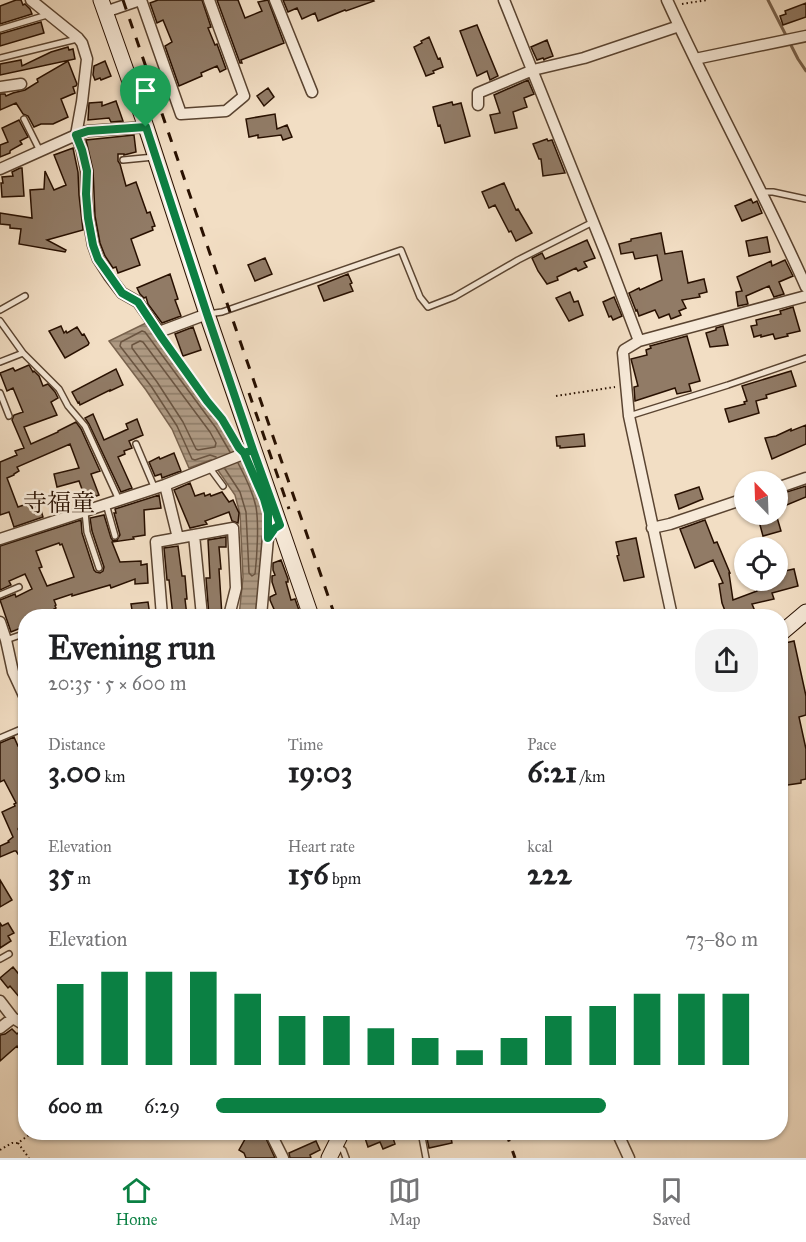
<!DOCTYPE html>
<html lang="en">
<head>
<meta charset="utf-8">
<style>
	body { margin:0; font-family:"IM FELL Great Primer","Noto Serif JP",serif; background:#f2f2f2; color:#202124; height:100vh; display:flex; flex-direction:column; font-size:22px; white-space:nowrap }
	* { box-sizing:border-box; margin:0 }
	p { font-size:20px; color:#757577 }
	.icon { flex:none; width:33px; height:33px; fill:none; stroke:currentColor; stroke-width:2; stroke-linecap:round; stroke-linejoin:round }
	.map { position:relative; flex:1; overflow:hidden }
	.drawer { position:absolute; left:18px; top:609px; width:770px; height:531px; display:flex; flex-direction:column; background:#fff; border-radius:24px; box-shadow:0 2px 4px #0004 }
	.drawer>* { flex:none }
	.needle { width:39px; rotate:337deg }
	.fabs { position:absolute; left:734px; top:471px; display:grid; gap:12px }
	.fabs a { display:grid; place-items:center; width:54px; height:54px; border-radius:50%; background:#fff; box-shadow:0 2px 4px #0004; font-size:30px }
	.pin { position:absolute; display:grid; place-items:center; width:51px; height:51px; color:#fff; margin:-62px -26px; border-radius:50% 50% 50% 0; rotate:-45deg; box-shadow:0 0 6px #0007 }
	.pin .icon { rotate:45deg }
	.round { display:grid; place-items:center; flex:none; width:63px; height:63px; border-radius:24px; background:#f2f2f2 }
	.overview { display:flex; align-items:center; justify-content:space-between; height:102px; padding:0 30px }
	h1 { font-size:33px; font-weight:700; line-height:45px }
	.figures { display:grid; grid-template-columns:repeat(3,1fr); gap:9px; height:102px; padding:6px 30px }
	.figures div { display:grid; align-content:center }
	.figures b { font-size:30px; font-weight:700 }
	.figures small { font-size:16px; font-weight:400 }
	.figures p { font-size:16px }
	.chart { height:168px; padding:12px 30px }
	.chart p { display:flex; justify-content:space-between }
	.chart svg { width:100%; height:108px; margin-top:6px; stroke:#0b8043; stroke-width:6 }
	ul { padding:0 30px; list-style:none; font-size:20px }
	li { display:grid; grid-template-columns:96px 72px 1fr; align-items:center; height:45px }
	li i { height:15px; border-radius:8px; background:#0b8043 }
	.tab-bar { display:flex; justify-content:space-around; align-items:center; height:84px; border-top:2px solid #e0e0e0; background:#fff; font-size:16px; color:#757577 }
	.tab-bar a { display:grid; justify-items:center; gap:3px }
	.tab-bar .active { color:#0b8043 }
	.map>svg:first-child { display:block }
</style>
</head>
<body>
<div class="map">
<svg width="806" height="1158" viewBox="0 0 806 1158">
	<defs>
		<pattern id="water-rules" width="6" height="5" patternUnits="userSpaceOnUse" patternTransform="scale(1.5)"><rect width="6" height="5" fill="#ad9881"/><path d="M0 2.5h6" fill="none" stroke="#8d7b67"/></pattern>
	</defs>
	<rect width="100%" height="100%" fill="#f2dec4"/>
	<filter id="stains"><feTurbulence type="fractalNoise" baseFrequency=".00333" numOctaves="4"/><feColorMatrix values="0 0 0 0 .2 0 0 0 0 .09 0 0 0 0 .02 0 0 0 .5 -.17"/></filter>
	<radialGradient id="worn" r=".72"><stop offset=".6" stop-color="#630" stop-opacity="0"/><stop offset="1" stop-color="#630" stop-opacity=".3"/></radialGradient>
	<path fill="url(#water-rules)" stroke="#78624d" stroke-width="1.5" d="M146,323l75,101 14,26 10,12 16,40 2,12 -1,49 -7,53h-16l4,-39 -3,-63 -5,-19 -24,-35 -22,8 -17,-39 -26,-39 -37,-49z"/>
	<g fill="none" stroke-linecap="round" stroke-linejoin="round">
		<path stroke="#6a5440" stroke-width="1.5" d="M140,341l3,1 67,90 6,11 -1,4 -17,3 -2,-1 -13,-27 -26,-40 -25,-34v-3z
			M216,457l-6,-2 -15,5 -3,-1 -15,-33 -26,-40 -31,-40 1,-4 21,-11 3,1 71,96 14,24
			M225,469l15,23 6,20 3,61 3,3 3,-2c2,-17 4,-50 1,-67 -3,-14 -11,-31 -18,-44"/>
		<path stroke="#78624d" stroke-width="3" d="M768,0l30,59 8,12"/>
	</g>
	<path fill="#917b66" stroke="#281000" stroke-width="1.5" fill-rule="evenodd" d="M16,0h5l2,5 2,-1 5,5 2,5 -32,10v-18z
		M158,0h44l9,27 -3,1 7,17 2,-1 9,25 -6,3 -3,-6 -16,7 1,3 -23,10 -14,-40 7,-4 -9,-22 -6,3 -7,-20z
		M217,0h21l7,18 17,-7 -4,-9 10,-2 16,43 -43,17 1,3h-2z
		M283,0h90l1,1 -28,10 -1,-1 -27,11 -3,-8 -13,6 -5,-11 -9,4z
		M806,3v14l-23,8 -3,-9 6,-2 -1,-3z
		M41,22l3,11 -44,13v-12z
		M477,25l21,51 -8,4 -3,-9 -10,5 -17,-45z
		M429,37l9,22 2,-1 3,9 -10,4 1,2 -8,3 -12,-29 8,-4 -1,-2z
		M547,40l6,16 -8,3 -1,1 -1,-2 -6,2 -6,-13z
		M68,47l1,3 4,-1 2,10 -75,16v-11l21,-4 1,6 29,-14z
		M68,61l9,23 -1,2 -3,1 2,6 -14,6 7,18 -15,7h-12l-7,3 -6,-11 -5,-2 -7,-11 -16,7v-16h5l1,2 7,-3 12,-3 13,-8 -1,-3z
		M105,61l6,15 -10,4 -1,-2 -5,2 -2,-5 1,-9z
		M528,80l6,14 -10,4 3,9 -14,5 4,16 -22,5 -5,-18 10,-2 -6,-18z
		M268,88l6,9 -10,9 -7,-10z
		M116,101l7,20 -12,1 -2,-4 -21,2 1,-17 13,-1v4z
		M452,102l1,3 8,-2 9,33 -25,7 -5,-18 -2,1 -5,-19z
		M275,114l2,15 10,-4 5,12 -9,3 -2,-5 -23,3v-3l-9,2 -3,-18z
		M19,120l9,17 -8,4 2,3 -11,6 -1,1v2l-10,4v-12l8,-3 -6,-14z
		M134,135l2,17 -12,3v-1h-6v7l2,3 6,22 10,-4 11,31 3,-1 5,14 -3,1 1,3 -22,9 9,26 -22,8 -2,-6 -3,1 -8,-12 -5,-13 -5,-27 -2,-46 -7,-30z
		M547,139l1,2 4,-1 13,33 -22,3 -2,-17h-2l-6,-15z
		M73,148l5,24 1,23 4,35 -36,10 19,10 -1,2 -46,-8 2,-15 -11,-1v-3l-10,-1v-11l32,5 -2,-28 14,-1 1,-18 9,19 12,-5 -12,-30z
		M20,168h2l2,28 -22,1 -1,-14h2l-1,-6 11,-1 -1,-4z
		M504,183l12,27 2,-1 14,24 -16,8 -5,-10 -2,1 -14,-27 -6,3 -7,-16z
		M751,199l2,4 4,-2 5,12 -20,8 -7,-15z
		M661,233l4,21 17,-3 6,32 16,-4 3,13 -8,2 1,3 -18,3 4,8 -7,3 2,4 -10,4 -2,-5 -10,4 -4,-8 -16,6 -2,-6 -1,1 -7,-18 10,-5 1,2 22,-10 -5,-25 -22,4 -2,-7 -12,2 -2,-10 12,-3v-2z
		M767,237l3,15 -21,4 -3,-15z
		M587,240l8,18 -11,4 3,5 -9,4 -2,-3 -19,9 1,3 -11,4 -9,-13 -6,-13 10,-5 3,6z
		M265,258l7,16 -17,7 -7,-16z
		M785,260l8,16 -14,6 5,12 -10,3 -5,-11 -23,10 2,8 -10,2 -2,-14 6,-1 -5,-14 34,-16 1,5z
		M170,274l8,25 -3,1 6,16 -19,7 -14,-19 -2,-7 -2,1 -4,-4 -3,-6z
		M348,274l4,9 -2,1 3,7 -29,10 -6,-15z
		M570,292l4,10 4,-1 5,14 -14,6 -13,-23z
		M614,297l8,19 -9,4 -2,-4 -2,1 -6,-15z
		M793,307l7,24 -13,3 1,2 -13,3 -2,-5 -12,3v-2l-7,2 -3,-11 6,-1 -1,-5 25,-6 -1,-3z
		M61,326l3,7 2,-2 1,2 10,-6 5,8 2,-1 5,9 -1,2 -23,13 -16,-27z
		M723,326l5,19 -18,2 -4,-14 10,-3v-2z
		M193,327l8,23 -18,6 -8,-22z
		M687,336l13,45 -11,3 2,7 -14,3 -2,-6 -40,13 -1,-14 4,-1 -7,-27 16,-4 -1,-5 5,-2 -1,-2z
		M29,365l4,7 1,-1 5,5 4,10 5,-2 7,8 3,6 -7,4 6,13 -33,12 7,17 27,-12v-1l18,-9 5,7 19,42 -9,3 8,21 -13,5 -7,-19 -22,6 -3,-13 25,-6 -9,-24 -53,23 2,4 -5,3v1l-7,3 11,29 20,-7 5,17 -29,10 -5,-15 -9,3v-53l17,-7 -2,-4 9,-3 -12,-28 2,-5 9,-3 -10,-24 -6,3 -7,-18 13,-5 2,3z
		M116,369l7,16 -13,6v-1l-30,15 -1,-3 -1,1 -6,-11z
		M791,371l5,15 -30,9 1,3 -11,3 3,12 -30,9 -4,-13 20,-5 -1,-2 3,-1 -5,-15z
		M93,414l11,26 24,-11 -2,-5 11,-5 6,16 -14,6 3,7 -8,3 1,3 -7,3 14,31 -11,4 -32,-68 -4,-6z
		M806,425v19l-34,15 -7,-21 11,-2 15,-7v2z
		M584,434l1,12 -25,2v-2h-3l-1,-9z
		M174,453l7,18 -19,7 -1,-4 -6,2 -6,-14 10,-5 1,2z
		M190,483l5,13 9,-3 1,3 5,-2 1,2 11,-4 7,10 4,-2 6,13 -1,10 -6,-2 -3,-9 -24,9 2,3 -17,4 -16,-38z
		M806,486v11l-29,12v-14z
		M699,487l4,12 -24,10 -4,-14z
		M159,495l2,13 -17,2 1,25 -12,2 1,2 -22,3 8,20 21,-1v4l6,-1 1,19 -13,1v-5l-24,9 -1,-3 -38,11v-2l-18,6 2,5 -1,1 1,2 -2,1 1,2 -12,5h-17v10l-15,6 -11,-32 15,-6 1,3 16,-8 -7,-15 -16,7 2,4 -11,5v-44l81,-26 1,13 12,37 2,2 4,1 3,-2 1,-4 -12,-36 -2,-13 14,-3 7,23 2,3 4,-1 3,-5 -6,-22h2l-1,-4zM59,543l1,2 2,-1 12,33 -27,9 -8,-18 3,-1 -6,-16z
		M757,514h19l5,17 -18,5z
		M705,520l9,23 3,-1 13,31h-1l4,27 24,-9 -3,-11h23v-5l4,-1 -1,-2 14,-3 4,17 -26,7 2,6 -22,5 5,12h-30l-5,-13 -3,-19 4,-1 -10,-23 -18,8 -15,-39z
		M226,537v10h-7l2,22h-2l3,47h-13l-3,-38h4l-2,-38z
		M636,538l8,39 -20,4 -7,-25 2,-1 -3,-13z
		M178,546l4,30h3l2,23h-2l2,17h-14l-4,-36h-2l-3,-32z
		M281,560l7,19v3h-2l5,18 4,-1 6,17h-24l-7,-16v-3l6,-3 -4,-12v-6l3,-1 -2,-5v-7z
		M148,602l2,14h-17l-2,-12z
		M794,641l12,55v19l-7,2 7,32v30l-5,1v3l-20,3 -1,-6v-129l6,-2 -1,-6z
		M14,737l4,9 5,-2 3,4v74l-6,3 -2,4 2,4h6v18l-8,3 -2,-3h-2l-14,6v-11l9,-4 -1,-1 5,-4 -11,-25 13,-6 -1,-2 2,-1 -12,-23 -4,2v-39z
		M0,880l12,20 -12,7z
		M0,923l2,3 6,-3 6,10 -6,3 3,5 -11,7z
		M13,967l13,16v22l-16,-19 -2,2 -8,-10z
		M12,1029l5,5 3,-3 6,2v13l-6,4 -3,-4 -17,15v-26l5,-1z
		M249,1132h14l12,26h-29l-2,-5 -5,-3z
		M363,1132h28l4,12 -12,5 -3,-7 -12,5z
		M431,1132h19l2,11 -23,5 -3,-14z
		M316,1141l4,9 -10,5 1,3h-21l-1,-5z"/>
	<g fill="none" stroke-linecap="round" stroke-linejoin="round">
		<g stroke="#5a4431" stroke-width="8">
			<path id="lane" d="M0,29l47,-14
				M0,58l77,-19
				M24,119l16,32
				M123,160l31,-3
				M762,192h11l33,7
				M0,310l25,-14
				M208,314l14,-2 179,-62 19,47 8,10 26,-10 64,-37 75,-38
				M0,321l23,32 -23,9
				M159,332l48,69 15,18 17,30 5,4 17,41
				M23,353l36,36 9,17 17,20 34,74
				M0,393l9,23
				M629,416l99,-31 78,-27
				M136,444l19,45
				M209,467l14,19
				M106,504l9,32
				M266,508l2,5v22
				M85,512l2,20 12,36
				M0,595l19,-8
				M6,640l20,-7
				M0,738l26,-11
				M23,829l3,-2
				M0,959l9,-5
				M421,1132l5,26
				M337,1146l6,4 3,8"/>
		</g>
		<g stroke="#5a4431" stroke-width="13">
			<path id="street" d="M31,0l47,38 4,5 5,16 -5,43 -6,33 6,15 4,21v23l2,23 5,28 5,14 11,17 13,17 16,9 21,30 48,-18
				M141,0l40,114 45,-3 18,-15 -35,-96
				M275,0l37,92
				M504,0l102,254 33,87
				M667,0c44,97 96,190 139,287
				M105,12l35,-12
				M695,59l111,-23
				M0,87l21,-3
				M478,105v-12l55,-23 51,-12 95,-32
				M0,169l76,-34 12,-4 58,-4
				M165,485l13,53
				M777,488l29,-10
				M652,528l18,-4 74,-25
				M194,535l8,81
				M0,539l165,-54 88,-35
				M162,616l-6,-74 77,-14 3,60 -7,28
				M261,616l7,-78 7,-10 5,-3
				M672,616l-43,-200 -6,-63 1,-3 15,-9 167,-45
				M0,622l6,18 7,32 13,28
				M0,1001l13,17 13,8
				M0,1028l13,-10
				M270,1132l13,26
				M617,1132l12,26"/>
		</g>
		<g stroke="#281000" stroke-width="17">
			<path id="secondary" d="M101,0l45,127 61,187 104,302
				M780,634l26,-22
				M329,1158l13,-26"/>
		</g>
		<path stroke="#281000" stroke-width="2" stroke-dasharray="1.5 3" stroke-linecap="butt" d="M682,4l25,-4
			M556,396l59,-9
			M18,1143l11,15
			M0,1150l12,-7h6l15,-11"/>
		<use href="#lane" stroke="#f7ead9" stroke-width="5"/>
		<use href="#street" stroke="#f7ead9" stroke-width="10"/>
		<use href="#secondary" stroke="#f7ead9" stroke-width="15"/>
		<path stroke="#281000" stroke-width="3" stroke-dasharray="10 10" stroke-linecap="butt" d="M123,0l106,309 106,307
			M249,393l40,116
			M506,1132l9,26"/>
	</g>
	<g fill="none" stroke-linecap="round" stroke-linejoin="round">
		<g stroke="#fff" stroke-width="12">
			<path id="route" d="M146,127l61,187 46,136 -9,3 20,46 4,14v25l7,-10 5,-3 -27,-75 -9,3 -5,-5 -17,-29 -15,-18 -45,-63 -24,-36 -16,-9 -24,-34 -5,-14 -5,-27 -2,-24 1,-23 -5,-21 -6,-15 12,-4 58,-4"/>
		</g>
		<use href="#route" stroke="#0b8043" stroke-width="8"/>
	</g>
	<g text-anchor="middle" stroke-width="5" stroke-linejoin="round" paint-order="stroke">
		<g font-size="24" fill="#281000" stroke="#f7ead9">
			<text x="59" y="511">寺福童</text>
		</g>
	</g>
	<rect width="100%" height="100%" filter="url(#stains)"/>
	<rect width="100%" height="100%" fill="url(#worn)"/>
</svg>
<div class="fabs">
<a><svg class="needle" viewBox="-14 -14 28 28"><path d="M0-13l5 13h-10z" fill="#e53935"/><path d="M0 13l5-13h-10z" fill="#757577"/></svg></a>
<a><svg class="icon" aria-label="locate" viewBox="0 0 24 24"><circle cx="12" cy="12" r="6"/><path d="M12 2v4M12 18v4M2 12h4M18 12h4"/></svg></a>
</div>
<div class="pin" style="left:146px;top:127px;background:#1e9e55"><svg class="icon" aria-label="arrive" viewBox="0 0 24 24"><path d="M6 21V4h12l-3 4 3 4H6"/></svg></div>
<section class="drawer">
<div class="overview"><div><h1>Evening run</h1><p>20:35 · 5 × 600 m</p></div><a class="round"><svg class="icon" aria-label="share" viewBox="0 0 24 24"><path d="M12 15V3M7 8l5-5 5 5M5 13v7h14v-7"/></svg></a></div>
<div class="figures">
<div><p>Distance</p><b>3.00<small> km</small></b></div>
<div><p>Time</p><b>19:03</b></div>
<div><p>Pace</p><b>6:21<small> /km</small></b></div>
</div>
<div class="figures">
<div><p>Elevation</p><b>35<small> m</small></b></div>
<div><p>Heart rate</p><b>156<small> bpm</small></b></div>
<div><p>kcal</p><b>222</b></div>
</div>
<div class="chart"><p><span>Elevation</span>73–80 m</p>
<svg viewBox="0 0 160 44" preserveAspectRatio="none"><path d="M5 44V11M15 44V6M25 44V6M35 44V6M45 44V15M55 44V24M65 44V24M75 44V29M85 44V33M95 44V38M105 44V33M115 44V24M125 44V20M135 44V15M145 44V15M155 44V15"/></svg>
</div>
<ul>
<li><b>600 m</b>6:29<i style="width:72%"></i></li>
</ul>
</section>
</div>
<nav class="tab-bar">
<a class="active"><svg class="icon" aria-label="home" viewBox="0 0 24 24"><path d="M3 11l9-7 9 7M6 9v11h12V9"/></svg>Home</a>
<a><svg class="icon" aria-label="map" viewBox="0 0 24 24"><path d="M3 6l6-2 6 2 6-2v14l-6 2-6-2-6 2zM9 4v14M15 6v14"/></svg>Map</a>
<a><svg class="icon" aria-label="saved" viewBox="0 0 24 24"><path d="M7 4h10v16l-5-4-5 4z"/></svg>Saved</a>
</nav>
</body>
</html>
